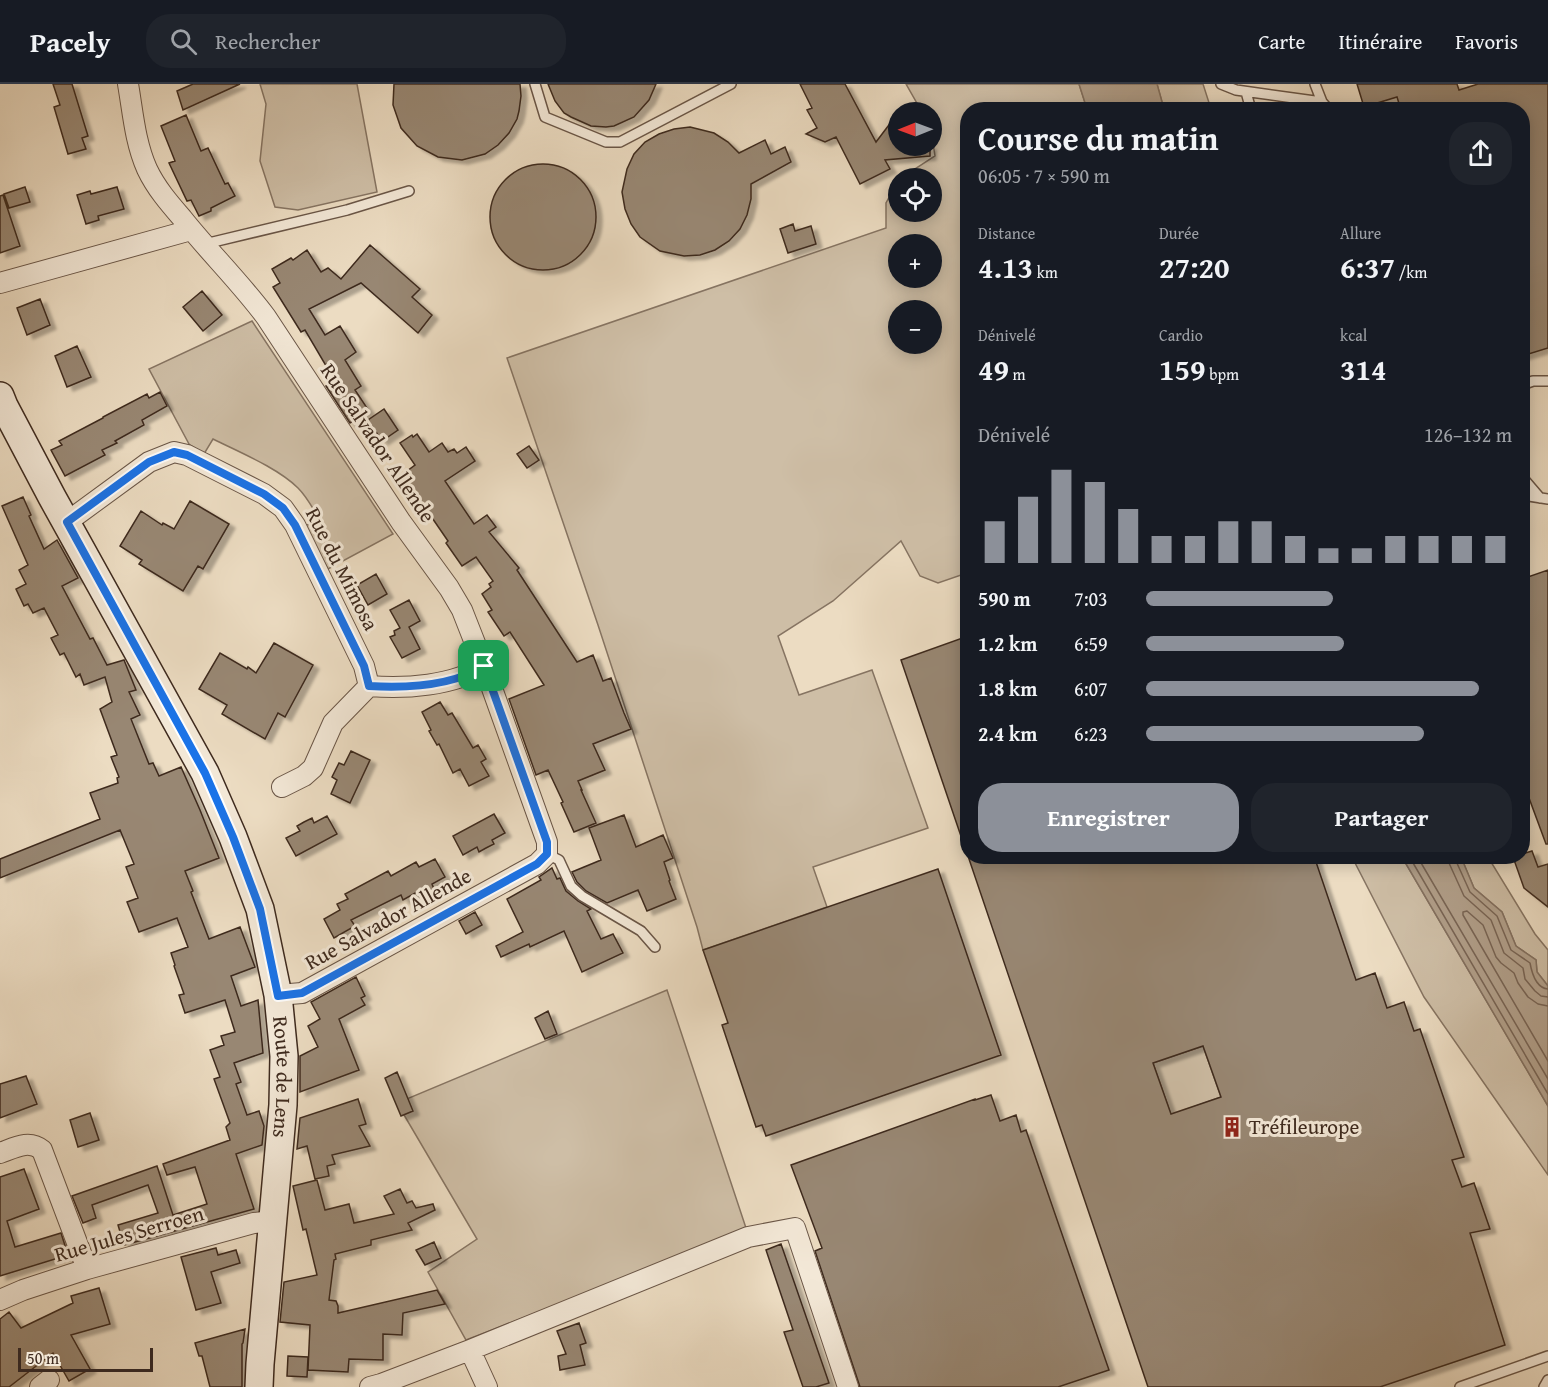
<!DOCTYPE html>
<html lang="fr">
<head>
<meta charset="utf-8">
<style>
	body { margin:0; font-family:"Gentium Book Plus",serif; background:#20242c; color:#f1f3f6; height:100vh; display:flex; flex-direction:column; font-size:22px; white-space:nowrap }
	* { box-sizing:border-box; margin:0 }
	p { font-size:20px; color:#9ea1a6 }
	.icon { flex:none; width:33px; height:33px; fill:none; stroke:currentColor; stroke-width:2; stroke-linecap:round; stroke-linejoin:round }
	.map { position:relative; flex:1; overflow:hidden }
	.panel { position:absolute; left:960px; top:18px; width:570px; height:762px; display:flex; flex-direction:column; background:#171b24; border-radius:24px; box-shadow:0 3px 15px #0003 }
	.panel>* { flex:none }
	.needle { width:39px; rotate:269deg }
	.buttons { position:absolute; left:888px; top:18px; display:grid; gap:12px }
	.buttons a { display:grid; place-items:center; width:54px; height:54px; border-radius:50%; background:#171b24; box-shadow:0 3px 15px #0003; font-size:30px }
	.scale { position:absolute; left:18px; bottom:15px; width:135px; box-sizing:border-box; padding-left:6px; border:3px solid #3e2a1e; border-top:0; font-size:16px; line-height:21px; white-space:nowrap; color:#3e2a1e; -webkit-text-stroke:4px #f3e8d7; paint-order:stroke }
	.pin { position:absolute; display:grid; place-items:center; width:51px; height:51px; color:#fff; margin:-26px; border-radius:12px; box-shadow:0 3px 9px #0006 }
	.round { display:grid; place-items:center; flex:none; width:63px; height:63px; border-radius:24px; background:#20242c }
	.head { display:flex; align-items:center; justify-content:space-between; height:102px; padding:0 18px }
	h1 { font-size:33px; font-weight:700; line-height:45px }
	.stats { display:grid; grid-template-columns:repeat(3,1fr); gap:9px; height:102px; padding:6px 18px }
	.stats div { display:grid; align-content:center }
	.stats b { font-size:30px; font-weight:700 }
	.stats small { font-size:16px; font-weight:400 }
	.stats p { font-size:16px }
	.chart { height:168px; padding:12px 18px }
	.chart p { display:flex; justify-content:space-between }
	.chart svg { width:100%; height:108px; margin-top:6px; stroke:#8c9099; stroke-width:6 }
	.button { display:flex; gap:12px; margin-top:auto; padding:12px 18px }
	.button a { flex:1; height:69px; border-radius:24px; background:#8c9099; color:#fff; font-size:24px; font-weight:700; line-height:69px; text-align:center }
	.button a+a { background:#20242c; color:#f1f3f6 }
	ul { padding:0 18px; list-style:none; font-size:20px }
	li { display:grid; grid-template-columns:96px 72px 1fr; align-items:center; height:45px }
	li i { height:15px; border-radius:8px; background:#8c9099 }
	header { display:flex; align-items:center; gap:36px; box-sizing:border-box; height:84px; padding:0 30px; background:#171b24; border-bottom:2px solid #363941 }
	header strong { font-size:28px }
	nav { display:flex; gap:33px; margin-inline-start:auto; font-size:21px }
	.search { width:420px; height:54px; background:#20242c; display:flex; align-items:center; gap:15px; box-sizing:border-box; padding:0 21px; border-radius:24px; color:#9ea1a6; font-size:22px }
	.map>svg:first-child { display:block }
</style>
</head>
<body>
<header>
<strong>Pacely</strong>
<div class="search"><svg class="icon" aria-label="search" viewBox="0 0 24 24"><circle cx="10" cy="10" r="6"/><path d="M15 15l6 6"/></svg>Rechercher</div>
<nav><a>Carte</a><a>Itinéraire</a><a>Favoris</a></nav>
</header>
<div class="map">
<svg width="1548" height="1303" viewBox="0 0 1548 1303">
	<defs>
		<filter id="shadow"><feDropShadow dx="6" dy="4" stdDeviation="1.5" flood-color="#0004"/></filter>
	</defs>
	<rect width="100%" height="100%" fill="#ecdcc2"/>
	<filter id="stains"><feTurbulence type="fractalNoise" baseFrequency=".00333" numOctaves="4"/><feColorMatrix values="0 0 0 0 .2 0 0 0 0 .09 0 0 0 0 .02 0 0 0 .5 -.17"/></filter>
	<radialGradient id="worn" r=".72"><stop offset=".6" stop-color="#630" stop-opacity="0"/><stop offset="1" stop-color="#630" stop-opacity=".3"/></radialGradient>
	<path fill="#cebea6" stroke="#867462" stroke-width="1.5" fill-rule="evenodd" d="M260,0h97l20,108 -79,18 -23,-3 -15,-46 6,-57z
		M906,0h173l8,25 -119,1 -1,463 -29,10 -18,-7 -19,-35 -68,60 -55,35 21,59 73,-25 56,158 -115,39 14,40 -124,43 -6,-23 -99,-302 -91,-267 379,-130v-25l12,-22v31h34v-34h-31l34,-22 -3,-19v-25h-10zM898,160h34v34h-34zM898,226h34v34h-34z
		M1157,0h46l8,25h-47z
		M252,237l141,213 -65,35 -23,-43 14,-7c-6,-11 -12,-22 -21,-31 -20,-20 -59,-36 -85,-49l-9,15 -15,-10 -40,-75z
		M1352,773h50l10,17 136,232v69l-124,-178z
		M1461,773h27l47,77 13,16v36l-11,-14 -1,-12 -20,-14 -14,-34 -28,-24z
		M667,906l80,241 -281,109 -38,-68 49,-33 -80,-136z
		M1203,962l18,51 -50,18 -18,-52z"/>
	<path fill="#b19f8a" stroke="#83705f" stroke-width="1.5" d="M1079,0h78l7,25h-77z
		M1402,773h59l13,31 28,24 14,34 20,14 1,12 11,14v120z"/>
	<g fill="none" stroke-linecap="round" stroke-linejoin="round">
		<path stroke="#786454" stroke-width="1.5" d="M1409,772l139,238
			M1417,772l131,223
			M1448,772l1,7 15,33 27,24 13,33 19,15 2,11 10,12 6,5 7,1
			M1456,772v5l14,31 27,24 14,34 19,13c2,11 6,25 18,26
			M1548,922l-10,-2 -10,-7 -10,-14 -4,-10 -13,-10 -5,-6 -13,-32 -16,-14 -4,1v3l85,146"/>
	</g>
	<path fill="#988773" stroke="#3e2a1e" stroke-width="1.5" fill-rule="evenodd" filter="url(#shadow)" d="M53,0h19l16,52 -6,2 4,11 -18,5 -14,-47 6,-2z
		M193,0h47l-57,26 -6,-19z
		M394,0h126l1,12 -2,15 -2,8 -8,14 -11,12 -13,9 -23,6 -24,-3 -21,-11 -16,-18 -8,-23z
		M548,0h108l-7,16 -15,17 -20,9 -8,1 -15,-1 -20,-9 -7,-4 -9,-12z
		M800,0h45l31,58 22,-29v33h32v10l-45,4 5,9 -30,15 -24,-47 -11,5 -19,-8 11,-6 -10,-18 5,-2z
		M1357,0h100l2,6 19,-6h70v264l-26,8v-246h-121l-4,-13 -33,10z
		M186,31l15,36 7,-3 17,36 3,-1 7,13 -24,12v3l-12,5 -8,-16 -4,1 -18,-38 6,-2 -14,-35z
		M690,43l24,6 14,9 11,11 26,-13 6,14 14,-7 6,15 -40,22v15l-4,16 -7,14 -11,12 -14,9 -15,5 -16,1 -24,-5 -20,-14 -9,-13 -6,-15 -3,-17 5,-23 7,-15 11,-12 14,-8 15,-5z
		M490 133a53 53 0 1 1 106 0a53 53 0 1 1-106 0Z
		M25,103l5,15 -21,6 -5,-14z
		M117,103l7,22 -26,7 1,4 -13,4 -9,-29 13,-4 1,3z
		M3,111l17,51 -20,7v-57z
		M793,140l2,7 16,-5 5,18 -28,9 -8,-24z
		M370,161l50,44 -8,8 20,18 -14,18 -57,-50 -52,26 16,26 15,-9 16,26 -11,8 16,26 -6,4 14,21 -19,12 -24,-37 9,-5 -30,-51 -4,2 -28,-45 7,-4 -8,-14 19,-11 2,2 14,-10 14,22 7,-4 13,11z
		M202,207l20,24 -19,16 -20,-24z
		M40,215l10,26 -23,10 -10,-27z
		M77,262l14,31 -24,10 -12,-31z
		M160,308l7,14 -25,14 2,5 -29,16 2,2 -15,7 3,5 -40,21 -14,-26 11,-5 -3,-4 44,-23v-1l44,-23 2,4z
		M384,325l14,21 -16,11 -14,-21z
		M417,350l12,18 13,-9 6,9 6,-3 3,4 9,-6 9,14 -30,20 29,43 13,-9 9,12 -7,5 30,36 -2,2 60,92 16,-7 10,26 8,-3 13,35 7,16 -38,15 12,26 -27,11 4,9h-1l15,33 -22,9 -13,-29 2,-1 -15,-32 -12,5 -27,-76 35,-14 -34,-53 -6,4 -16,-24 4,-2 -10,-16 9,-7 -2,-3 4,-3 -17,-24 -14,9 -16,-23 2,-2 -22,-32 -10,4 -11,-22 6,-3 -8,-14 12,-9 -15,-22 12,-8 1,2z
		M529,362l10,14 -12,8 -10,-14z
		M23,413l8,18 -2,1 15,33 13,-9 21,38 -16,8 28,53 3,-1 14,27 17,-5 12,30 -7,2 11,23 -9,4 18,45 4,-1 6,13 22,-9 19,43 19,48 -34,13 8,20 -2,1 18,47 31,-12 15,40 -24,9 10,30 17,-6 5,53 -29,10 7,19 -5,2 11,31 12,-4 5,15 -2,19 -26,9 18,55 -130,36 -6,-20 40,-12 -10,-28 -56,20 4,13 -13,5 -11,-27 85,-30 16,49 34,-11 -12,-37 -28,8 -4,-11 67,-24 -4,-13 4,-4 -16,-44 6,-2 -10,-27 14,-5 -3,-9 14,-4 -10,-32 -40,13 -6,-18 5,-1 -10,-28 1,-1 -4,-12 17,-6 -11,-29 -38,14 -12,-30 11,-4 -12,-31 8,-3 -14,-34 -120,48v-19l100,-40 -10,-26 28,-10 -1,-5 2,-1 -8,-20 6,-2 -17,-46 12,-7 -7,-25 -21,8 -4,-11 -4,3 -12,-24 -4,2 -9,-17 7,-3 -14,-27 -11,5 -5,-9 -4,2 -8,-17 10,-5 -7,-14 9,-5 -26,-59z
		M190,417l39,23 -26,45 -5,-3 -15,25 -44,-27 3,-4 -22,-14 21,-35 21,14 1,-2 11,6z
		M1548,486v274h-2l-24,-65v-200z
		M376,490l11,20 -19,11 -11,-20z
		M409,516l11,21 -11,6 11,22 -18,9 -12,-21 5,-2 -1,-4 6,-3 -10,-18z
		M968,552v212h-3l-64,-188z
		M274,559l39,22 -28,52 -7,-4 -13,26 -43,-25 5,-9 -28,-16 21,-36 27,16 1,-2 8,6z
		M440,618l8,13 4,-2 21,35 5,-3 8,14 -5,3 8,14 -20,10 -9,-17 -7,4 -14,-29 -2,1 -8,-14 2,-1 -9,-18z
		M351,667l19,9 -20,43 -19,-9 6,-14 -5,-3 7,-14 5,2z
		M494,730l11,19 -13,7 2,4 -8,4 -7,4 -2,-5 -14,8 -10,-19z
		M624,731l12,32 27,-12 10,23 -9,4 6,18 -1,1 7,18 -29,12 -9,-21 -31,13 -21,-12 -9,-9 -5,-10 29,-12 -12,-32z
		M327,732l10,18 -41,22 -10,-18 14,-7 -3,-5 7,-4 8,-4 2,5z
		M1532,767l6,16 10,-3v43l-24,-19 -11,-31 9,-1v-2z
		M968,772h346l42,124 19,-7 12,35 17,-6 10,29 6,-2 44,128 -12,3 10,27 12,-4 16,46 -20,4 35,112 -125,42h-232zM1203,962l18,51 -50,17 -18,-51z
		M435,775l10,18 -13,7 2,5 -14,8 -3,-5 -14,8 -2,-5 -50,25 4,6 -21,12 -10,-19 16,-9 -3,-6 11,-5 -3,-5 43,-23 3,5 25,-14 3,5z
		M552,784l5,11 3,-1 6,13 12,10 13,8 -4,2 14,28 12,-5 10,19 -41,19 -18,-41 -34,16 -1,-3 -28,13 -5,-11 27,-14 -16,-33 34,-19 -2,-3z
		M938,785l63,186 -235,81 -4,-11 -6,2 -34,-102 6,-2 -25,-73z
		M475,828l7,13 -16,9 -7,-13z
		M356,893l9,19 -4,2 4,7 -26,14 20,51 -59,22v-36l18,-9 -10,-21 12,-7 -9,-17z
		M548,927l9,23 -12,5 -10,-21z
		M397,988l16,39 -12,5 -16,-38z
		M26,992l11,28 -37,14v-34z
		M991,1011l9,26 16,-6 5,17 5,-2 83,240 -51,17h-198l-45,-136 7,-3 -31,-83 184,-66v1z
		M358,1015l8,25 -7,2 11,20 -38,9 3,9 -8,2 2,10 -14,3 -8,-33 -10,3 3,-31z
		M90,1029l9,27 -21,7 -8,-27z
		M24,1085l15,40 -32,12 8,26 46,-14 7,22 -68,21v-99z
		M317,1096l8,30 24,-6 5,19 40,-9 -10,-18 16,-7 7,14 5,-2 4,7 17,-4 2,6 -27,13 4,7 -41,10v5l-36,9 1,5 -2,1 -5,40 7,1 2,5v7l99,-23 8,14 -42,9 -1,22 -19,-1v26l-34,-1 -1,13 -40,-2 2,-45 -30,-3 4,-40 33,-7 -11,-46 -3,1 -10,-44z
		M434,1158l7,16 -16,7 -9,-15z
		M781,1160l48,139 -13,4h-13l-19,-55 9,-2 -27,-80z
		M216,1164l2,7 18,-5 4,13 -29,9 10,31 -25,7 -15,-53z
		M99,1204l11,36 -39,11 19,34 -21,12 -16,-28 -44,34h-9v-68l9,-7 12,16 52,-25 -2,-7z
		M579,1239l7,20 -6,2 5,20 -25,5 -2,-14 8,-2 -9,-23z
		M245,1245l-2,14 -1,1v43h-32l-8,-31h-3l-4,-13z
		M288,1272l20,1 -1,20 -20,-1z"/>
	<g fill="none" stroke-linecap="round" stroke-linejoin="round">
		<g stroke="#6a5647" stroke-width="12">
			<path id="lane" d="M535,0l10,33 61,25h14l111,-58
				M1221,0l15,6 86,12
				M1315,0l7,18 7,8
				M1246,8l5,18
				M206,162l7,-4 134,-32 62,-19
				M1522,301l11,-4h15
				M1522,393l18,21
				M1522,411l26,4
				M547,770l12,6 12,26 11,10 59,35 14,16
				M1460,1303l88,-31
				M1544,1303l4,-7"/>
		</g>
		<g stroke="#6a5647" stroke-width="22">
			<path id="street" d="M128,0c5,29 7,58 19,85 9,19 22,34 35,49 27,34 58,64 84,99l135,205 48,66 13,22 22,56 63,176v12l-10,10 -235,129 -24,2
				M0,199l191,-53
				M67,438l82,-60 25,-10 13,3 77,39 19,14 12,17 69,141 5,20
				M282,703l22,-11 9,-8 20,-45 36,-37c36,3 84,0 115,-20
				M0,1069c14,-5 29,-14 42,-3l45,119
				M0,1216l23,-10 64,-21 167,-46 18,-2
				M470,1266l17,37
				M40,1303l9,-7
				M370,1303l11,-3 89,-34 278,-113 47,-9 53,159"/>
		</g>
		<g stroke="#3e2a1e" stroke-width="30">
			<g id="secondary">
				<path id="s1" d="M0,312l4,10 48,91 153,276 28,64 27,72 18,86 6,61 -1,49 -23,259 -1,23"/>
			</g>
		</g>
		<use href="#lane" stroke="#f3e8d7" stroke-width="9"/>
		<use href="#street" stroke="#f3e8d7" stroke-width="20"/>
		<use href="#secondary" stroke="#f3e8d7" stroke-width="27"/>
	</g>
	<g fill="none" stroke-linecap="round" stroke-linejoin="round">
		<g stroke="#fff" stroke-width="12">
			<path id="route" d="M174,368l13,3 77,39 19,14 12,17 69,141 5,20c36,2 84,0 115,-20l63,176v12l-10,10 -235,129 -24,3 -18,-87 -27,-72 -28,-64 -138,-251 82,-60z"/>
		</g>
		<use href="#route" stroke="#1a73e8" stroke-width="8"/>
	</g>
	<defs>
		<g id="building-bare" transform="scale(1.62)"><path d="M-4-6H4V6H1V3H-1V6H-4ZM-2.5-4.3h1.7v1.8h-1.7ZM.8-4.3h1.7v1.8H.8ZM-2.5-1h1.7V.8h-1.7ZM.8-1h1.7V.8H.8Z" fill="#8f2418" stroke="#f3e8d7" stroke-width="2.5" paint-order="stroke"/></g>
	</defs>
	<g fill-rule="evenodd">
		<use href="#building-bare" x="1232" y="1043"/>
	</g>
	<g text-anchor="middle" stroke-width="6" stroke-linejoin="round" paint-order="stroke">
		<g font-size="21" fill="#3e2a1e" stroke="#f3e8d7">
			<text transform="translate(378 359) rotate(56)" y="7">Rue Salvador Allende</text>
			<text transform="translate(342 485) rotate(63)" y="7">Rue du Mimosa</text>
			<text transform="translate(388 835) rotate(-29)" y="7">Rue Salvador Allende</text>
			<text dy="7" stroke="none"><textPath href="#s1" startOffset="746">Route de Lens</textPath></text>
			<text transform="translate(129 1150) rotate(-16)" y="7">Rue Jules Serroen</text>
		</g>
		<g font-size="21" fill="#3e2a1e" stroke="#f3e8d7" text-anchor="start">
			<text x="1249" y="1050">Tréfileurope</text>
		</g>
	</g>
	<rect width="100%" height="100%" filter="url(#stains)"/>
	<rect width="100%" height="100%" fill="url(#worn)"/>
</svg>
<div class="buttons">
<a><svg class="needle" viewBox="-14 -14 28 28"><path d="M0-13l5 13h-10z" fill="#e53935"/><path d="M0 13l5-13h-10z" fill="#9ea1a6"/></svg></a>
<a><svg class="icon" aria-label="locate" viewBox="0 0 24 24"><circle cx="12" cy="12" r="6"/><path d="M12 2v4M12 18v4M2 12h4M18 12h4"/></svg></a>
<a>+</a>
<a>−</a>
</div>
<div class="scale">50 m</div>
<div class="pin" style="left:484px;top:582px;background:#1e9e55"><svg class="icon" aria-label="arrive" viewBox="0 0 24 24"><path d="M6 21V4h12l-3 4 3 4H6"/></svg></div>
<section class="panel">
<div class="head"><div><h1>Course du matin</h1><p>06:05 · 7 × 590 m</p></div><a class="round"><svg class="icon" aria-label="share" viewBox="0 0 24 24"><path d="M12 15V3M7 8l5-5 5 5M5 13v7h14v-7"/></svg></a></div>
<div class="stats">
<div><p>Distance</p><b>4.13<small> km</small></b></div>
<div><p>Durée</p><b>27:20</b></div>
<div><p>Allure</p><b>6:37<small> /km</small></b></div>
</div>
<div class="stats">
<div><p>Dénivelé</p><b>49<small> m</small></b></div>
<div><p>Cardio</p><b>159<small> bpm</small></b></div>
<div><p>kcal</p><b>314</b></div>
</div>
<div class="chart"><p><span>Dénivelé</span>126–132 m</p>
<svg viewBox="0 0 160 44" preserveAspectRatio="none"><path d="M5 44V27M15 44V17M25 44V6M35 44V11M45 44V22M55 44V33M65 44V33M75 44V27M85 44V27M95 44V33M105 44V38M115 44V38M125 44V33M135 44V33M145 44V33M155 44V33"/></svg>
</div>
<ul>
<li><b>590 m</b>7:03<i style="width:51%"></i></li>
<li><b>1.2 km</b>6:59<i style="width:54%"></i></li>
<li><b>1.8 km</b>6:07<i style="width:91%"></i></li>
<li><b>2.4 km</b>6:23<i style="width:76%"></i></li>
</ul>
<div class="button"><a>Enregistrer</a><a>Partager</a></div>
</section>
</div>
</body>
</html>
